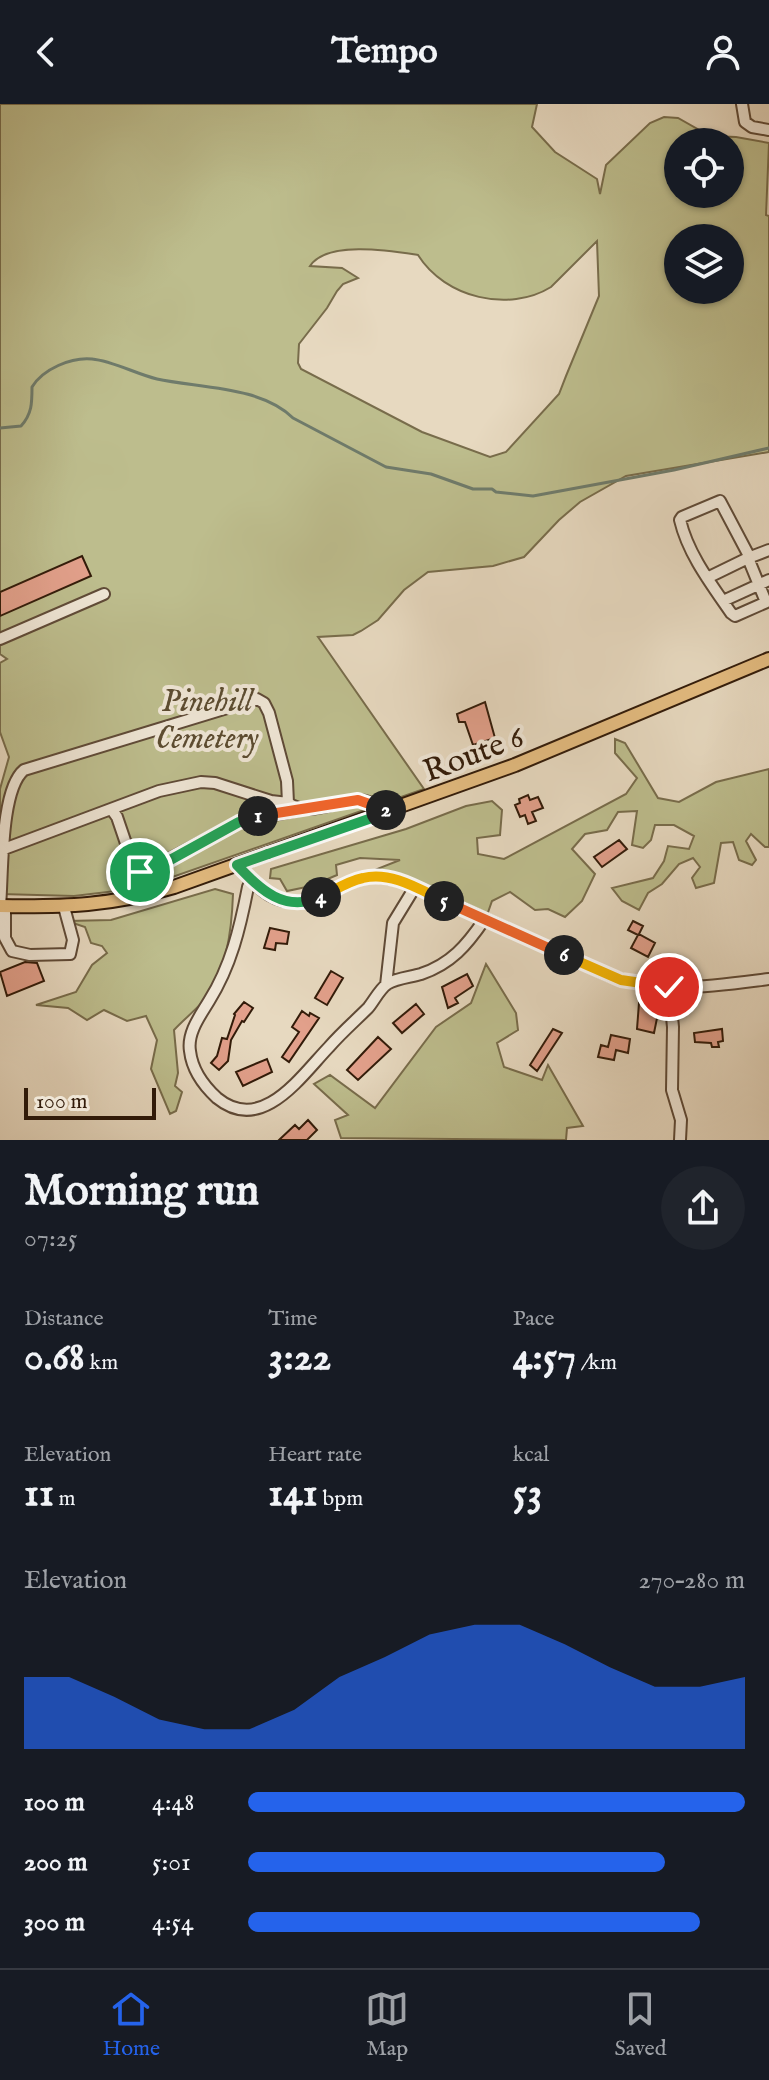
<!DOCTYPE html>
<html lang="en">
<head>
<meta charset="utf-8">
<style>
	body { margin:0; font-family:"IM FELL English",serif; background:#20242c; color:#f1f3f6; height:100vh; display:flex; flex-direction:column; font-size:30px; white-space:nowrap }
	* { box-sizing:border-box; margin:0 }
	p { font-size:26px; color:#9ea1a6 }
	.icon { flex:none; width:44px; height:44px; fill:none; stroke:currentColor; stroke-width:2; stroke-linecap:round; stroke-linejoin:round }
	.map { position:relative; height:1036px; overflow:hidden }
	.drawer { display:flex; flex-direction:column; background:#171b24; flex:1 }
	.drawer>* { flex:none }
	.controls { position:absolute; left:664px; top:24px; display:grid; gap:16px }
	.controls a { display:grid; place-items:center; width:80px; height:80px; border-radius:50%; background:#171b24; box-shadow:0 2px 6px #0004; font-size:40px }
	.scale { position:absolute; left:24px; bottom:20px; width:132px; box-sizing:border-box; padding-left:8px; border:4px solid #321b09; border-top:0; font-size:22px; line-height:28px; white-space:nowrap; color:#321b09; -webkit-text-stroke:6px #efe6d6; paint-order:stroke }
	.pin { position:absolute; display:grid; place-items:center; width:68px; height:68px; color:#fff; margin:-34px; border:4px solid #fff; border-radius:50%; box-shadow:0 2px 8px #0007 }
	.km { position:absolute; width:40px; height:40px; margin:-20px; border-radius:50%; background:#222; color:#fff; font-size:22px; line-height:40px; text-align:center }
	.round { display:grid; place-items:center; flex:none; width:84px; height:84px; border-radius:42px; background:#20242c }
	.headline { display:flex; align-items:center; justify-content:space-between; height:136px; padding:0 24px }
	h1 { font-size:44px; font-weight:700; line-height:60px }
	.metrics { display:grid; grid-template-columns:repeat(3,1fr); gap:12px; height:136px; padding:8px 24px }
	.metrics div { display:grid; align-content:center }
	.metrics b { font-size:40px; font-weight:700 }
	.metrics small { font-size:22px; font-weight:400 }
	.metrics p { font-size:22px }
	.chart { height:224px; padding:16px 24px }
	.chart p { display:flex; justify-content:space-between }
	.chart svg { width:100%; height:144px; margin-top:8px; fill:#2563eb; opacity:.7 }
	ul { padding:0 24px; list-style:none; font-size:26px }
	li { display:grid; grid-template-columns:128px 96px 1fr; align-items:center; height:60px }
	li i { height:20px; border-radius:10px; background:#2563eb }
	header { display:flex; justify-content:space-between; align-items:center; height:104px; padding:0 24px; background:#171b24; font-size:36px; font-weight:700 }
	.tabs { display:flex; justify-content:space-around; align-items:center; height:112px; border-top:2px solid #363941; background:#171b24; font-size:22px; color:#9ea1a6 }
	.tabs a { display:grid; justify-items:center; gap:4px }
	.tabs .on { color:#2563eb }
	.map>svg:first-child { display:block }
</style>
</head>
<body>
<header><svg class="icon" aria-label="back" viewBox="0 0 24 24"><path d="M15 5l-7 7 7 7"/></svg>Tempo<svg class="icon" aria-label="person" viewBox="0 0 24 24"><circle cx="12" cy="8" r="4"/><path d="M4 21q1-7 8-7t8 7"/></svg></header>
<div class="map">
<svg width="769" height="1036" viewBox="0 0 769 1036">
	<rect width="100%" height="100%" fill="#e7d9c0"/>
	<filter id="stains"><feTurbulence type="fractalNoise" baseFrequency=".0025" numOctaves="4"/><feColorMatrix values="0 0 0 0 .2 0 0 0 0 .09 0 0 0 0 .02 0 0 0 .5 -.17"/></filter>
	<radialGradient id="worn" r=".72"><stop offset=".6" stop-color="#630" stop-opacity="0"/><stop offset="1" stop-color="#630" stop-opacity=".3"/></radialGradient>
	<path fill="#bdbd8d" stroke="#786c4b" stroke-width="2" fill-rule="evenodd" d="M0,0h537l-5,23 23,25 42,27 3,15 6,-29 44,-42 14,-6 14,1 32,18 26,1 33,6 -3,72 3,1v236l-143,24 -46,26 -21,18 -35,37 -31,9 -65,6 -24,18 -26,30 -17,11 -8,4 -35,2 106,152 -283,99 -67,8 -74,-2v-105l9,-32 -9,-25v-69l7,-4 -7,-5zM678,38h52v52h-52zM678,134h52v52h-52zM597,137l2,55 -33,80 -7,18 -53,58 -16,5 -68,-25 -121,-63 -3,-6 1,-19 28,-36 10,-17 6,-7 15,-6 -16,-10 -32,-2c17,-26 82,-15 108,-11 27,43 91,58 133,32z
		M615,635l10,4 33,55 21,4 37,-20 53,-13v78h-4l-14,-13 -5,7 10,19 -4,5 -13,-5 -6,-18 -12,1 -7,40 -18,5 -4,-10 8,-11 -7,-9 -14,6 -17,20 -14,9 -9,17 -17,-9 -10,-13 41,-10 11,-17 4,-15 21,3 5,-13 -20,-11h-19l-4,15 -8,8 -11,-3 5,-34 -19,1 -11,18 -22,4 -13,15 23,25 -13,27 -17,16 -17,-8 -13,1 -25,-18 -18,9 -6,17 -96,-36 -13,-13 23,-9 -40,-2 -24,7 1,10 -26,11 -24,5 -7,-12 -10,-1 1,-9 135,-40 60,-23 26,-5 10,9 -2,25 -23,3 1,16 26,5 122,-65 11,-16 -22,-25z
		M215,785l18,5c-1,31 -6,72 -23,99 -8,12 -26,26 -36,37l4,43 -3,13 7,6 -6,19 -6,3 -19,-45 6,-29 -11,-24 -19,5 -23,-11 -17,10 -19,-12 -32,-3 40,-13 16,-27 15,-12 -5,-7 -11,-3 -6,-16 -18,-6 44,-1z
		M486,860l30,49 2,17 -21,13 7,24 38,13 6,-15 35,61 -16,2 -1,12 -225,-2 -6,-18 13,-5 -34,-31 16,-9 45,33 61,-81 35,-24z"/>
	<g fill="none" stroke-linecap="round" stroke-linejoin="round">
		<path stroke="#6f7b6b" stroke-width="3" d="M0,324l21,-2c11,-12 11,-23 11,-39 11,-18 39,-30 60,-28 21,2 44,15 65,20 41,9 104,7 136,39l93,49 45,7 42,15h19l4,3 37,4 141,-26 95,-22"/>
	</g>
	<path fill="#e2a08b" stroke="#321b09" stroke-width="2" d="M82,452l9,20 -91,40v-24z
		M485,598l10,36 -22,7 -8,-23h-6l-2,-8z
		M528,691l2,5 8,-3 5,11 -11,4 4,9 -8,3 -3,-9 -5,2 -5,-12 5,-2 -1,-4z
		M619,736l8,9 -25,18 -8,-10z
		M633,817l10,5 -4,8 16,9 -7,14 -17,-9 7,-13 -10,-5z
		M270,824l19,4 -2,12 -11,-1 -1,7 -11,-2z
		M25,858l12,1 7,18 -37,15 -7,-24z
		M331,867l12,7 -16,27 -12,-7z
		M467,870l6,12 -18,12 3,5 -10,5 -6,-21z
		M244,898l9,6 -9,14 -2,-1 -11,19 -3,21 -9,9 -8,-7 6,-7 5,-18 5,1 8,-24 -1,-1z
		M639,899l24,4 1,12 -7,-1 -3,15 -17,-4z
		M416,900l8,10 -22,19 -9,-10z
		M302,907l7,5 1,-3 9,5 -30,44 -7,-5 17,-25 -7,-5z
		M553,925l9,4 -25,38 -7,-6z
		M722,925l1,12 -5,1 1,5h-7l-1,-4 -16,-1 -1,-9z
		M611,931l19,4 -2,14 -12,-3 -2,10 -16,-3 3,-12 7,2z
		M378,933l13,12 -33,31 -11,-10z
		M267,955l5,13 -29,14 -7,-14z
		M308,1016l9,10 -10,10h-28l16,-15 4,4z"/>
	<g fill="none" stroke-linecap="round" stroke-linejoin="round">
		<g stroke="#5f4a37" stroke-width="14">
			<path id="minor" d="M742,0l3,18 7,5 17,3
				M707,474l41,-20v-4l-28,-53 -38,16 -2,3c8,34 31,64 51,93l4,3 34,-15
				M723,497l46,-21
				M766,498l-18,-44 21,-8
				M0,535l104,-45
				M112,706l5,7 17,50 9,6 96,-51 60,-12
				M4,745l155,-58 42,-9 14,1 56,18 17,2
				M237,761c10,10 20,23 32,30 35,21 63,-10 95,-17 13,-3 25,0 38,3l206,94c53,20 106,11 161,4
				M252,776l-4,7c-8,41 -17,79 -39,114 -9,15 -22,32 -19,50 2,18 14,35 27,47 45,37 84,-22 112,-51 12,-14 26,-26 39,-39 6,-7 11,-18 19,-24 9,-6 24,-7 34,-10 30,-10 46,-29 63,-54
				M0,802c3,-32 0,-116 24,-136l233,-71 7,4 5,10 18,68 1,22c22,15 47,-3 70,-3 11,0 22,7 31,12
				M5,803v31l7,13 18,4 40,-1 3,-14 -9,-33
				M386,881l7,-62 22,-36
				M669,883l4,40 -1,63 9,30 -1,20"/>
		</g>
		<g stroke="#321b09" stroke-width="16">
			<path id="major" d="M0,802c66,1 110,0 174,-19l341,-122 254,-106"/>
		</g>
		<use href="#minor" stroke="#efe6d6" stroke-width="10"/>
		<use href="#major" stroke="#e4bc80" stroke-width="12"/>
	</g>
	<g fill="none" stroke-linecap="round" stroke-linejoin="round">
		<g stroke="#fff" stroke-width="16">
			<path id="split-1" d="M140,768l12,-2 87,-48 19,-6"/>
		</g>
		<g stroke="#fff" stroke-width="16">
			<path id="split-2" d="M258,712l100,-16 28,10"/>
		</g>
		<g stroke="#fff" stroke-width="16">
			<path id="split-3" d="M268,750l121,-42 -3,-2"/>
		</g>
		<g stroke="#fff" stroke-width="16">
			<path id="split-4" d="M268,750l-31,11c24,25 47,48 84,32"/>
		</g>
		<g stroke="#fff" stroke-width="16">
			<path id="split-5" d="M321,793c14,-7 27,-16 42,-19 28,-7 56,11 81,23"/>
		</g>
		<g stroke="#fff" stroke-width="16">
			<path id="split-6" d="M444,797l120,54"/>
		</g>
		<g stroke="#fff" stroke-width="16">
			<path id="split-7" d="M564,851l57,25 48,7"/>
		</g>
		<use href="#split-1" stroke="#22a559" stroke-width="10"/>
		<use href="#split-2" stroke="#f0652b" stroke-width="10"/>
		<use href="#split-3" stroke="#22a559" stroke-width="10"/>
		<use href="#split-4" stroke="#22a559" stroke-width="10"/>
		<use href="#split-5" stroke="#f5b400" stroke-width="10"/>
		<use href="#split-6" stroke="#f0652b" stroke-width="10"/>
		<use href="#split-7" stroke="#f5b400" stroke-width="10"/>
	</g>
	<g text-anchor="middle" stroke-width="8" stroke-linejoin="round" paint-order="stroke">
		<g font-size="32" font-style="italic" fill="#5c4c31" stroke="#efe6d6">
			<text x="207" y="607">Pinehill<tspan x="207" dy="37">Cemetery</tspan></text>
		</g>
		<g font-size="32" fill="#321b09" stroke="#efe6d6">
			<text transform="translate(473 649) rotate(-21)" y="11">Route 6</text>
		</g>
	</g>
	<rect width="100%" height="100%" filter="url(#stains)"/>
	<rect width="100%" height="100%" fill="url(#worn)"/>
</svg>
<div class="controls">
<a><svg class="icon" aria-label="locate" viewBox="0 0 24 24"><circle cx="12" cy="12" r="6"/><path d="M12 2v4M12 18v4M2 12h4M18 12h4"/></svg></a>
<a><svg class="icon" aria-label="layers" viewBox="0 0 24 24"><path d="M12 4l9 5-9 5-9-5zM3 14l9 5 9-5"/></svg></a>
</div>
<div class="scale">100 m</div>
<div class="pin" style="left:140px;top:768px;background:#1e9e55"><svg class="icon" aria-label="arrive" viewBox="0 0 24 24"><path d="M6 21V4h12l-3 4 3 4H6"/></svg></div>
<div class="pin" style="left:669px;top:883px;background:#d93025"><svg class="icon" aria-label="check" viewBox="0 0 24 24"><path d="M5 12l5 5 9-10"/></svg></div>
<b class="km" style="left:258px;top:712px">1</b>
<b class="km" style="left:386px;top:706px">2</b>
<b class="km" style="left:321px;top:793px">4</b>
<b class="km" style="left:444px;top:797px">5</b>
<b class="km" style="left:564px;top:851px">6</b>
</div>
<section class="drawer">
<div class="headline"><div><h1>Morning run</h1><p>07:25</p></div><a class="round"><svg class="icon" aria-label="share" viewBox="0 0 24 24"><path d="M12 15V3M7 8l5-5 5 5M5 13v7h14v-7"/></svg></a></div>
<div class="metrics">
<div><p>Distance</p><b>0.68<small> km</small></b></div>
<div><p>Time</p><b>3:22</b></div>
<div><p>Pace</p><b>4:57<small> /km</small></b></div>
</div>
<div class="metrics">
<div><p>Elevation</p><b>11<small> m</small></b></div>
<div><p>Heart rate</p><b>141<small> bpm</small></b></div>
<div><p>kcal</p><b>53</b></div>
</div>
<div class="chart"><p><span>Elevation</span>270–280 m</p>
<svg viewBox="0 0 160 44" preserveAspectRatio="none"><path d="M0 44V22L10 22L20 28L30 35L40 38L50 38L60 32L70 22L80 16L90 9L100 6L110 6L120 12L130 19L140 25L150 25L160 22V44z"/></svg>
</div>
<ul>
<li><b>100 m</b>4:48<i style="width:100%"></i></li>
<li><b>200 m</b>5:01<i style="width:84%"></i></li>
<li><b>300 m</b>4:54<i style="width:91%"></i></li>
</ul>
</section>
<nav class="tabs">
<a class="on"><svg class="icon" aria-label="home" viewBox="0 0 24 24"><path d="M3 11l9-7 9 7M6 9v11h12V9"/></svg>Home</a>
<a><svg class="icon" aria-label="map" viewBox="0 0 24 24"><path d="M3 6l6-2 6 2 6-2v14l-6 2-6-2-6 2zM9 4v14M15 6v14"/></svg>Map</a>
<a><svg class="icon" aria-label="saved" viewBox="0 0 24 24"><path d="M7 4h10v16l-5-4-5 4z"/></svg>Saved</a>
</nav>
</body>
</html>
